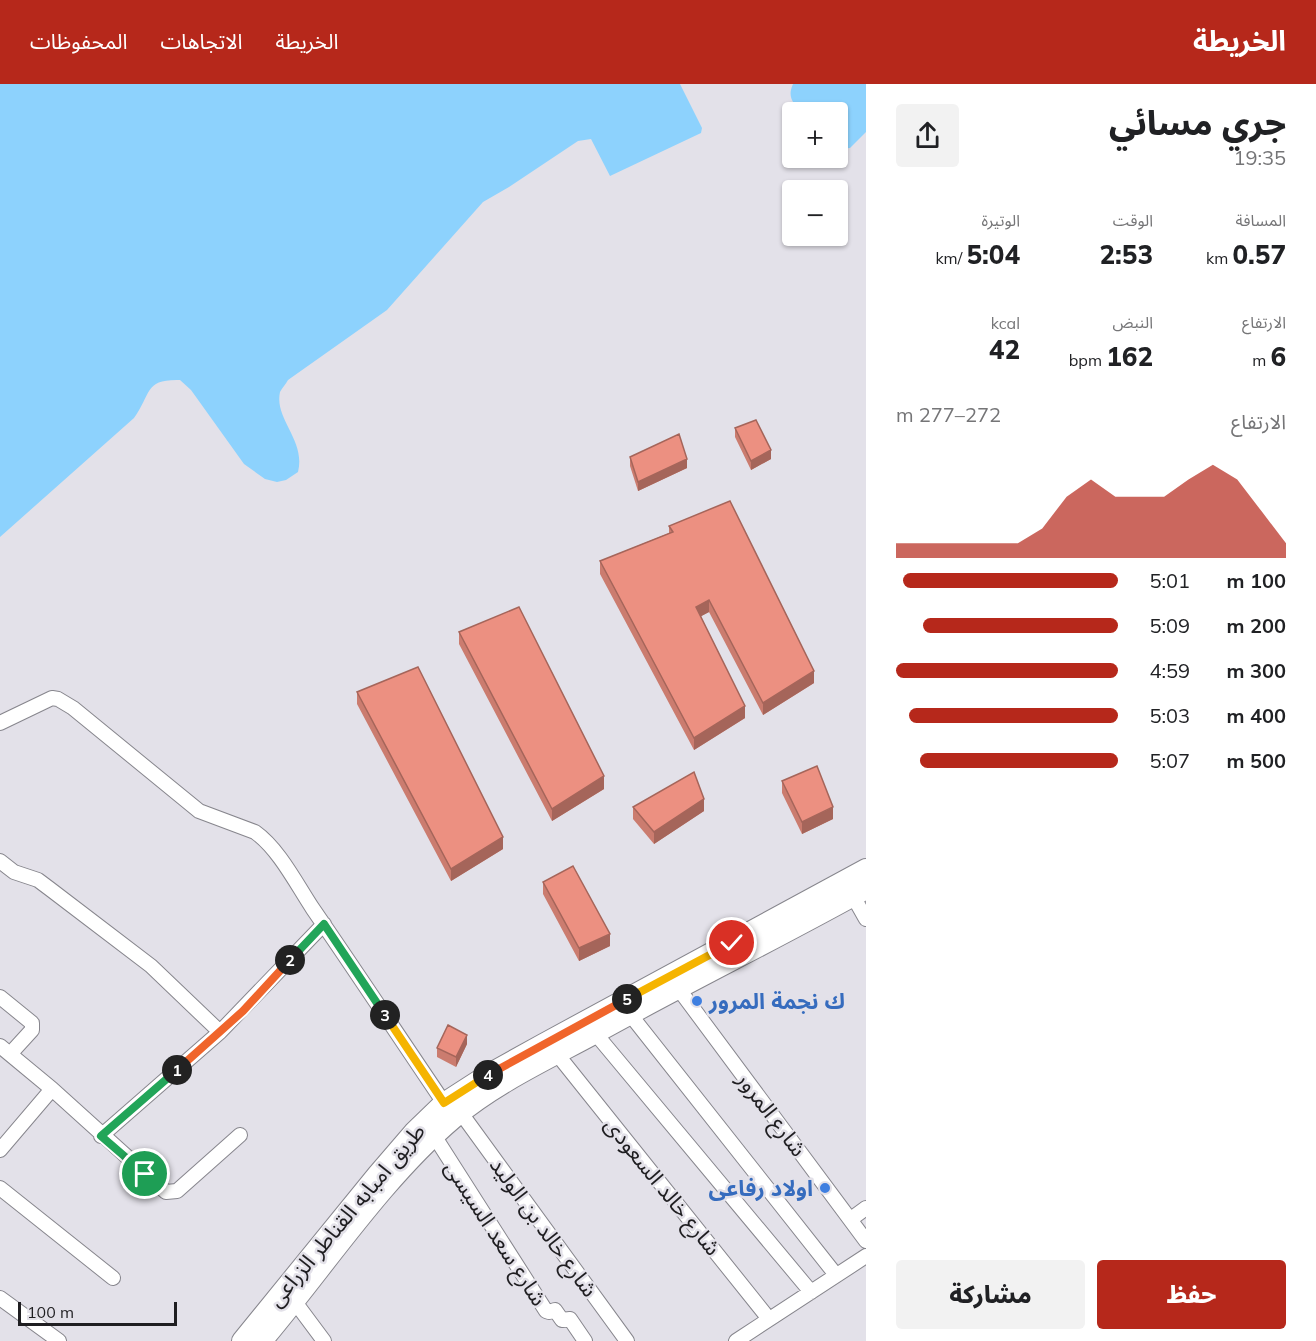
<!DOCTYPE html>
<html lang="ar">
<head>
<meta charset="utf-8">
<style>
	body { margin:0; font-family:Mulish,"Noto Sans Arabic",sans-serif; background:#f2f2f2; color:#202124; direction:rtl; height:100vh; display:flex; flex-direction:column; font-size:22px; white-space:nowrap }
	* { box-sizing:border-box; margin:0 }
	p { font-size:20px; color:#757577 }
	.icon { flex:none; width:33px; height:33px; fill:none; stroke:currentColor; stroke-width:2; stroke-linecap:round; stroke-linejoin:round }
	.map { position:relative; flex:1; overflow:hidden; direction:ltr }
	.drawer { display:flex; flex-direction:column; background:#fff; width:450px }
	.drawer>* { flex:none }
	.buttons { position:absolute; left:782px; top:18px; display:grid; gap:12px }
	.buttons a { display:grid; place-items:center; width:66px; height:66px; border-radius:6px; background:#fff; box-shadow:0 2px 4px #0004; font-size:30px }
	.scale { position:absolute; left:18px; bottom:15px; width:159px; box-sizing:border-box; padding-left:6px; border:3px solid #1f1e21; border-top:0; font-size:16px; line-height:21px; white-space:nowrap; color:#1f1e21; -webkit-text-stroke:4px #e3e1e9; paint-order:stroke }
	.pin { position:absolute; display:grid; place-items:center; width:51px; height:51px; color:#fff; margin:-26px; border:3px solid #fff; border-radius:50%; box-shadow:0 2px 6px #0007 }
	.km { position:absolute; width:30px; height:30px; margin:-15px; border-radius:50%; background:#222; color:#fff; font-size:16px; line-height:30px; text-align:center }
	.round { display:grid; place-items:center; flex:none; width:63px; height:63px; border-radius:6px; background:#f2f2f2 }
	.summary { display:flex; align-items:center; justify-content:space-between; height:102px; padding:0 30px }
	h1 { font-size:33px; font-weight:800; line-height:45px }
	.stats { display:grid; grid-template-columns:repeat(3,1fr); gap:9px; height:102px; padding:6px 30px }
	.stats div { display:grid; align-content:center }
	.stats b { font-size:26px; font-weight:800 }
	.stats small { font-size:16px; font-weight:400 }
	.stats p { font-size:16px }
	.chart { height:168px; padding:12px 30px }
	.chart p { display:flex; justify-content:space-between }
	.chart svg { width:100%; height:108px; margin-top:6px; fill:#b6281b; opacity:.7 }
	.button { display:flex; gap:12px; margin-top:auto; padding:12px 30px }
	.button a { flex:1; height:69px; border-radius:6px; background:#b6281b; color:#fff; font-size:24px; font-weight:800; line-height:69px; text-align:center }
	.button a+a { background:#f2f2f2; color:#202124 }
	ul { padding:0 30px; list-style:none; font-size:20px }
	li { display:grid; grid-template-columns:96px 72px 1fr; align-items:center; height:45px }
	li i { height:15px; border-radius:8px; background:#b6281b }
	header { display:flex; align-items:center; gap:36px; box-sizing:border-box; height:84px; padding:0 30px; background:#b6281b; color:#fff }
	header strong { font-size:28px }
	nav { display:flex; gap:33px; margin-inline-start:auto; font-size:21px }
	main { display:flex; flex:1; min-height:0 }
	.map>svg:first-child { display:block }
</style>
</head>
<body>
<header>
<strong>الخريطة</strong>
<nav><a>الخريطة</a><a>الاتجاهات</a><a>المحفوظات</a></nav>
</header>
<main>
<section class="drawer">
<div class="summary"><div><h1>جري مسائي</h1><p>19:35</p></div><a class="round"><svg class="icon" aria-label="share" viewBox="0 0 24 24"><path d="M12 15V3M7 8l5-5 5 5M5 13v7h14v-7"/></svg></a></div>
<div class="stats">
<div><p>المسافة</p><b>0.57<small> km</small></b></div>
<div><p>الوقت</p><b>2:53</b></div>
<div><p>الوتيرة</p><b>5:04<small> /km</small></b></div>
</div>
<div class="stats">
<div><p>الارتفاع</p><b>6<small> m</small></b></div>
<div><p>النبض</p><b>162<small> bpm</small></b></div>
<div><p>kcal</p><b>42</b></div>
</div>
<div class="chart"><p><span>الارتفاع</span>272–277 m</p>
<svg viewBox="0 0 160 44" preserveAspectRatio="none"><path d="M0 44V38L10 38L20 38L30 38L40 38L50 38L60 32L70 19L80 12L90 19L100 19L110 19L120 12L130 6L140 12L150 25L160 38V44z"/></svg>
</div>
<ul>
<li><b>100 m</b>5:01<i style="width:97%"></i></li>
<li><b>200 m</b>5:09<i style="width:88%"></i></li>
<li><b>300 m</b>4:59<i style="width:100%"></i></li>
<li><b>400 m</b>5:03<i style="width:94%"></i></li>
<li><b>500 m</b>5:07<i style="width:89%"></i></li>
</ul>
<div class="button"><a>حفظ</a><a>مشاركة</a></div>
</section>
<div class="map">
<svg width="866" height="1257" viewBox="0 0 866 1257">
	<rect width="100%" height="100%" fill="#e3e1e9"/>
	<path fill="#8dd2fd" d="M0,0h680l22,44 -1,5 -91,43 -19,-37 -13,2 -69,46 -26,15 -96,108 -99,70c-2,4 -6,8 -8,12 -6,27 26,48 18,80l-12,8 -9,2 -12,-3 -21,-15 -53,-74 -11,-10c-36,-1 -28,13 -46,38l-134,119z
		M793,0h73v48l-16,16 -13,1v-37h-36c-8,-9 -14,-15 -8,-28z"/>
	<g fill="none" stroke-linecap="round" stroke-linejoin="round">
		<g stroke="#87868d" stroke-width="16">
			<path id="minor" d="M0,639l52,-25 6,1 15,9 126,103 56,21c24,17 42,53 58,77 44,64 87,129 131,194
				M0,777l14,11 24,8 12,9 101,77 69,66
				M853,812l13,23
				M678,904l188,253
				M0,913l32,26v7l-21,23
				M629,929l207,262
				M595,949l216,259
				M0,962l52,43 114,103 11,-1 63,-56
				M557,970l212,265
				M461,1029l166,228
				M101,1052l119,-104 104,-108
				M435,1053l111,174 3,1 6,-2 7,10 8,-1 15,22
				M0,1066l52,-61
				M0,1104l113,90
				M851,1135l15,-11
				M0,1214l59,43
				M295,1218l29,39
				M736,1257l130,-85"/>
		</g>
		<g stroke="#87868d" stroke-width="22">
			<path id="primary" d="M242,1257l135,-166 37,-43 30,-29 45,-29 54,-30 323,-175
				M262,1257c62,-73 119,-161 192,-223 42,-35 92,-58 140,-84 90,-50 182,-95 272,-145"/>
		</g>
		<use href="#minor" stroke="#fff" stroke-width="14"/>
		<use href="#primary" stroke="#fff" stroke-width="20"/>
	</g>
	<path fill="#cb7c6f" d="M735,344l36,31 -20,11 -16,-33z
		M630,373l57,11 -49,23 -8,-25z
		M669,442l145,157 -51,32 -54,-103 -8,4 44,102 -51,32 -94,-176v-13l69,-28z
		M459,548l145,157 -52,32 -93,-177z
		M357,608l146,157 -52,32 -94,-177z
		M782,697l51,38 -31,15 -20,-41z
		M633,723l71,4 -50,33 -21,-25z
		M543,798l67,64 -31,15 -36,-67z
		M467,960l-11,23 -19,-10v-9z"/>
	<path fill="#a5655a" d="M771,366v9l-20,11v-9z
		M687,375v9l-49,23v-9z
		M709,516v12l-13,7v-12z
		M814,587v12l-51,32v-12z
		M745,622v12l-51,32v-12z
		M604,692v13l-52,32v-12z
		M704,715v12l-50,33v-12z
		M833,723v12l-31,15v-12z
		M503,753v12l-52,32v-12z
		M610,850v12l-31,15v-13z
		M467,951v9l-11,23v-10z"/>
	<path fill="#ec9081" stroke="#a5655a" stroke-width="1.5" d="M756,336l15,30 -20,11 -16,-33z
		M679,350l8,25 -49,23 -8,-25z
		M730,417l84,170 -51,32 -54,-103 -13,7 49,99 -51,32 -94,-177 73,-29 -4,-6z
		M519,523l85,169 -52,33 -93,-177z
		M418,583l85,170 -52,32 -94,-177z
		M817,682l16,41 -31,15 -20,-41z
		M694,688l10,27 -50,33 -21,-25z
		M573,782l37,68 -31,14 -36,-66z
		M448,941l19,10 -11,22 -19,-9z"/>
	<g fill="none" stroke-linecap="round" stroke-linejoin="round">
		<g stroke="#fff" stroke-width="12">
			<path id="split-1" d="M145,1090l-44,-38 76,-66"/>
		</g>
		<g stroke="#fff" stroke-width="12">
			<path id="split-2" d="M177,986l66,-59 47,-51"/>
		</g>
		<g stroke="#fff" stroke-width="12">
			<path id="split-3" d="M290,876l34,-36 61,91"/>
		</g>
		<g stroke="#fff" stroke-width="12">
			<path id="split-4" d="M385,931l59,88 44,-28"/>
		</g>
		<g stroke="#fff" stroke-width="12">
			<path id="split-5" d="M488,991l139,-76"/>
		</g>
		<g stroke="#fff" stroke-width="12">
			<path id="split-6" d="M627,915l105,-56"/>
		</g>
		<use href="#split-1" stroke="#22a559" stroke-width="8"/>
		<use href="#split-2" stroke="#f0652b" stroke-width="8"/>
		<use href="#split-3" stroke="#22a559" stroke-width="8"/>
		<use href="#split-4" stroke="#f5b400" stroke-width="8"/>
		<use href="#split-5" stroke="#f0652b" stroke-width="8"/>
		<use href="#split-6" stroke="#f5b400" stroke-width="8"/>
	</g>
	<g fill="#3f7fe0" stroke="#e3e1e9" stroke-width="2">
		<circle cx="697" cy="917" r="6"/>
		<circle cx="825" cy="1104" r="6"/>
	</g>
	<g text-anchor="middle" stroke-width="5" stroke-linejoin="round" paint-order="stroke">
		<g font-size="22" font-weight="bold" fill="#366cbe" stroke="#e3e1e9" text-anchor="start">
			<text x="709" y="925">ك نجمة المرور</text>
			<text x="813" y="1112" text-anchor="end">اولاد رفاعى</text>
		</g>
		<g font-size="22" fill="#1f1e21" stroke="#e3e1e9">
			<text transform="translate(772 1030) rotate(53)" y="8">شارع المرور</text>
			<text transform="translate(663 1102) rotate(51)" y="8">شارع خالد السعودى</text>
			<text transform="translate(346 1131) rotate(-50)" y="8">طريق امبابه القناطر الزراعى</text>
			<text transform="translate(544 1143) rotate(54)" y="8">شارع خالد بن الوليد</text>
			<text transform="translate(496 1149) rotate(57)" y="8">شارع سعد السيسى</text>
		</g>
	</g>
</svg>
<div class="buttons">
<a>+</a>
<a>−</a>
</div>
<div class="scale">100 m</div>
<div class="pin" style="left:145px;top:1090px;background:#1e9e55"><svg class="icon" aria-label="arrive" viewBox="0 0 24 24"><path d="M6 21V4h12l-3 4 3 4H6"/></svg></div>
<div class="pin" style="left:732px;top:859px;background:#d93025"><svg class="icon" aria-label="check" viewBox="0 0 24 24"><path d="M5 12l5 5 9-10"/></svg></div>
<b class="km" style="left:177px;top:986px">1</b>
<b class="km" style="left:290px;top:876px">2</b>
<b class="km" style="left:385px;top:931px">3</b>
<b class="km" style="left:488px;top:991px">4</b>
<b class="km" style="left:627px;top:915px">5</b>
</div>
</main>
</body>
</html>
